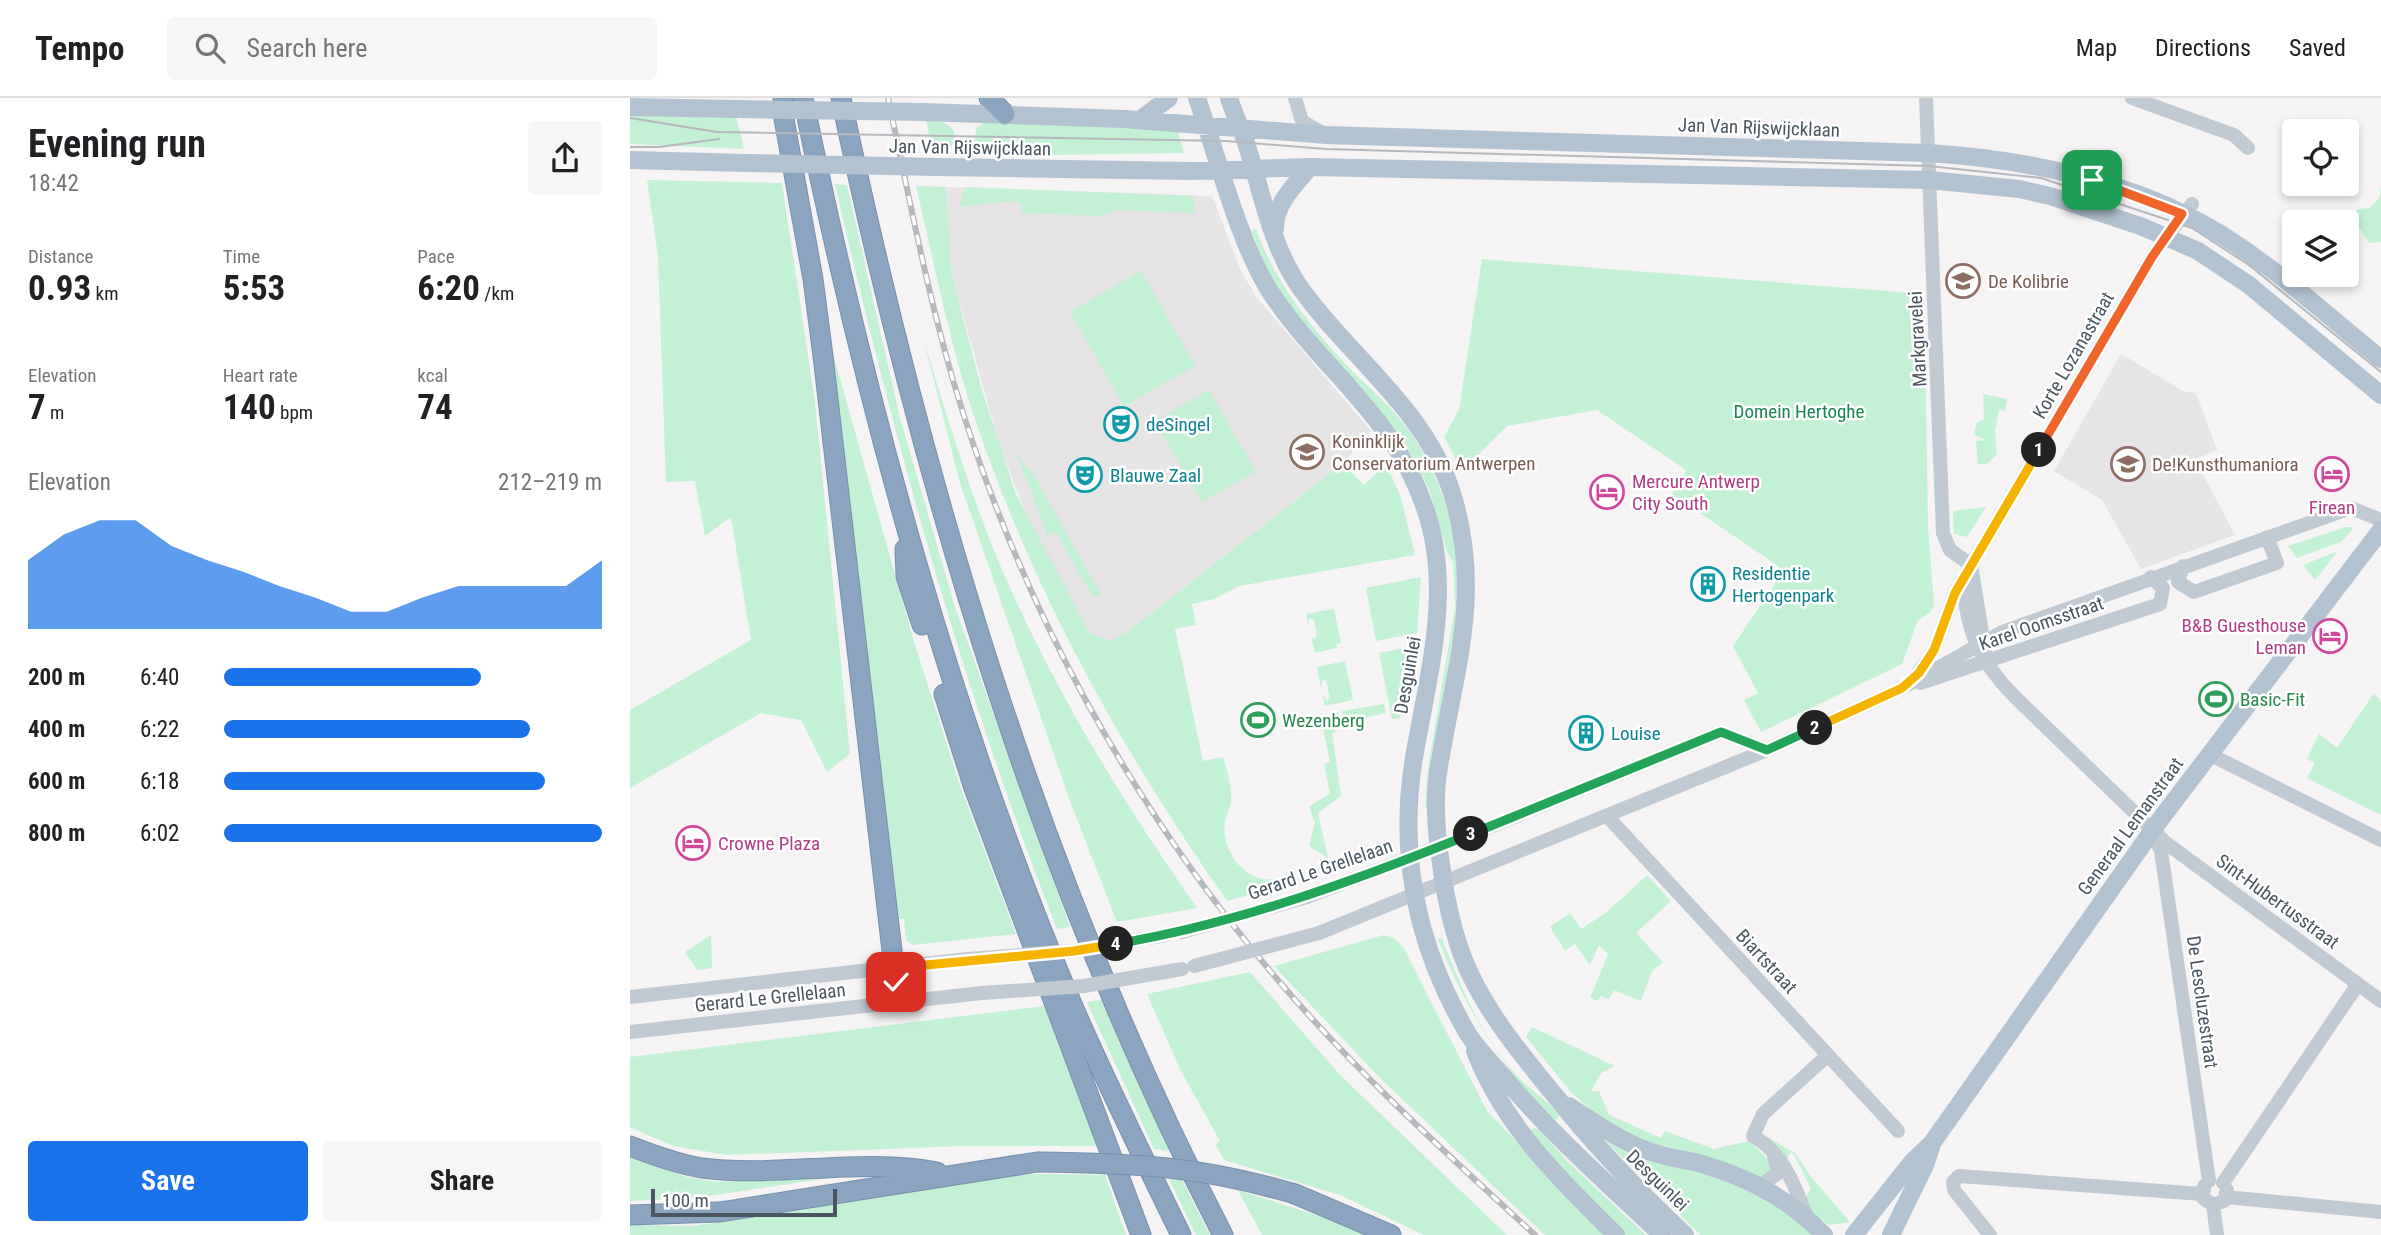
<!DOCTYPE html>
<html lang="en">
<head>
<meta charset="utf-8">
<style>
	body { margin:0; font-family:"Roboto Condensed",sans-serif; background:#f6f6f6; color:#202124; height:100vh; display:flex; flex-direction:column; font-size:26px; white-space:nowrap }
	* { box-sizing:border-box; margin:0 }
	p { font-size:23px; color:#757577 }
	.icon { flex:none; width:38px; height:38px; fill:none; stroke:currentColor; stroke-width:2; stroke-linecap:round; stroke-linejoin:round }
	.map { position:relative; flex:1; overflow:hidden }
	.details { display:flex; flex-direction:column; background:#fff; width:630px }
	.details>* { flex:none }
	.buttons { position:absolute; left:1652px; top:21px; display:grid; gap:14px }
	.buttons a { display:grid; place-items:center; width:77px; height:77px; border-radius:7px; background:#fff; box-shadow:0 4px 10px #0003; font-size:35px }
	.scale { position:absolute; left:21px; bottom:18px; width:186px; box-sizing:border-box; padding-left:7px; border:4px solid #4a5661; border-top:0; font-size:19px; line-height:24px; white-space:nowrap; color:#4a5661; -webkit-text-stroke:5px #fff; paint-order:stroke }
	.pin { position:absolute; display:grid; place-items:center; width:60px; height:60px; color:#fff; margin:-30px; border-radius:14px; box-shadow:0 4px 10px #0006 }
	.km { position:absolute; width:35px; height:35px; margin:-18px; border-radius:50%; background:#222; color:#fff; font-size:19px; line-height:35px; text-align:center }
	.round { display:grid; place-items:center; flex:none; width:74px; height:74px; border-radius:7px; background:#f6f6f6 }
	.overview { display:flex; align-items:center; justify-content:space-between; height:119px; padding:0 28px }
	h1 { font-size:38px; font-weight:700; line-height:52px }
	.stats { display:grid; grid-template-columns:repeat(3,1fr); gap:10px; height:119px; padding:7px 28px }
	.stats div { display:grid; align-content:center }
	.stats b { font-size:35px; font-weight:700 }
	.stats small { font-size:19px; font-weight:400 }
	.stats p { font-size:19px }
	.chart { height:196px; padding:14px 28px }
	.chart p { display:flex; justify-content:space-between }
	.chart svg { width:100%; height:126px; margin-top:7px; fill:#1a73e8; opacity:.7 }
	.cta { display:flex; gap:14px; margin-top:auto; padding:14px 28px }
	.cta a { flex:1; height:80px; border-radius:7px; background:#1a73e8; color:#fff; font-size:28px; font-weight:700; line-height:80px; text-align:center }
	.cta a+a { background:#f6f6f6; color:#202124 }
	ul { padding:0 28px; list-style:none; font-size:23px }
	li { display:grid; grid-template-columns:112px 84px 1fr; align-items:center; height:52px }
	li i { height:18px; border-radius:9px; background:#1a73e8 }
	header { display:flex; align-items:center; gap:42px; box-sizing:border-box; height:98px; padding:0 35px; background:#fff; border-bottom:2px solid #e0e0e0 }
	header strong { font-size:33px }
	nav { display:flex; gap:38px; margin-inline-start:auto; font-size:24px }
	.search { width:490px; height:63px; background:#f6f6f6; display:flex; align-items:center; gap:18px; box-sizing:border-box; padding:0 24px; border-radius:7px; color:#757577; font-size:26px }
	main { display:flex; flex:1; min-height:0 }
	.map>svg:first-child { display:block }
</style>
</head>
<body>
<header>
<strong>Tempo</strong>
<div class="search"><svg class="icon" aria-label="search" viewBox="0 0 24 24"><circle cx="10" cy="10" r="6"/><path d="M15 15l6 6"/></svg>Search here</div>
<nav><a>Map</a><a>Directions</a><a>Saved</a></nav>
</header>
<main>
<section class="details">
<div class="overview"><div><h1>Evening run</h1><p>18:42</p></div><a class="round"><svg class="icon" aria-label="share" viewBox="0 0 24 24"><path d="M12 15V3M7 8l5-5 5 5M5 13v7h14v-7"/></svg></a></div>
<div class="stats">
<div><p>Distance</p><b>0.93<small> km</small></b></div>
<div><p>Time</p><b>5:53</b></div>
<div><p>Pace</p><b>6:20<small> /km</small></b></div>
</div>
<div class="stats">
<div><p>Elevation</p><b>7<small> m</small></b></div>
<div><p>Heart rate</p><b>140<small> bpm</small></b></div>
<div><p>kcal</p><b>74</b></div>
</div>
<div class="chart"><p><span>Elevation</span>212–219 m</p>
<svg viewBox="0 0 160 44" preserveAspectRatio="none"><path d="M0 44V20L10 11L20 6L30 6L40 15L50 20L60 24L70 29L80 33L90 38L100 38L110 33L120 29L130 29L140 29L150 29L160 20V44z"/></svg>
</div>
<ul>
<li><b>200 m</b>6:40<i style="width:68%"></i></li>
<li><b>400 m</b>6:22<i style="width:81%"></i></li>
<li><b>600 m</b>6:18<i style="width:85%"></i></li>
<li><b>800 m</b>6:02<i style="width:100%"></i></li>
</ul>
<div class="cta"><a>Save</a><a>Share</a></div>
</section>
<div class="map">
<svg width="1751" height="1137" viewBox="0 0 1751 1137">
	<rect width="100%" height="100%" fill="#f5f3f3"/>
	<path fill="#e6e4e5" d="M316,89l266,9 29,75 16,27 114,133 -28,32 -218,171 -15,7 -21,-9 -56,-101 -32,-81 -49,-175z
		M1491,256l64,38 11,1 21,57 -22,9 40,76 -94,34 -39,-69 -48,-29z"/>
	<path fill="#c3f1d5" d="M0,14l106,3 8,34 -114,-5z
		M296,21c18,1 39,10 23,31l-16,4z
		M358,23l189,7 7,25 -195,3 -14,-13 1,-15z
		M17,82l135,3 33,219 35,352 -23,18 -26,-52 -40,-7 -131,75v-78l121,-70 -20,-123 -26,19 -10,-55 -29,1 -8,-226z
		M205,86l12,1 53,233 55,189 115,320 -13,2c-95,-242 -164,-491 -222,-745z
		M286,88l30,1 6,88 29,112 34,105 74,140 21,9 15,-7 218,-171 21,22 22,-21 14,31 15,60 -176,31 -25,13 -22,5 4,21 -21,4 28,132 20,-4c4,14 9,29 8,43 0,8 -5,14 -6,21 -4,23 11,49 33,57 14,5 31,-4 43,2l-74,21c-103,-147 -190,-302 -249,-473 -27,-78 -43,-161 -62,-242z
		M335,89l229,9v17l-80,-3 -11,6 -81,-3v-9l-7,-3 -56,6z
		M1751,89v55l-12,1 -17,-27 6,-7 12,-1 9,-10z
		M626,131c20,56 57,101 98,144 15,15 32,29 45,45 43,51 64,124 59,190 -5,67 -29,132 -30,200h-3l3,-40 27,-160 -2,-46 -7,-13 -17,-60 -23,-44 -119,-143 -19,-31 -17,-41z
		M852,161l442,35 4,231 6,80 -3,7 -13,8 -16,44 -141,68 -17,-32 14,-7 -25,-47 51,-76 -112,-76 14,-24 -89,-60 -90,16 -45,45 -18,-34 15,-27z
		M511,173l54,95 -71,40 -54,-94z
		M293,240c25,81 49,163 83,241 52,117 118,225 191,329l-80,14 -47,-121 -110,-318z
		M202,252l82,292 45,141 57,151 -104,11 -6,-5 -2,-21h-5z
		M579,292l47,82 -54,30 -47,-81z
		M1353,296l24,5 -2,12 -6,-2 -4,22 2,23 -10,10h-9l-2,-23 10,-1 -12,-5 3,-13 7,-3z
		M384,349l13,22 3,-1 71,126 -8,3 -37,-65 -8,4z
		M1356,409l-19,30 -13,-3 -1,-23z
		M1716,429h6v3l-11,12 -44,16 -9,-12z
		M1708,453l-23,29 -12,-15z
		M791,479l-4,56 -41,8 -10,-53z
		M704,511l7,34 -5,1 1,4 -22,5 -5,-21 2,7 5,-2 -3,-18h-5v8l-3,-13z
		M783,548l-13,72 -8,1 -13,-66z
		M715,563l8,39 -28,6 -3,-13 4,7 4,-1 -4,-19 -4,1 -1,8 -4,-22z
		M1744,595l7,10v112l-74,-37 8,-15 -8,-4 12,-25 18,14z
		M754,606l2,9 -42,9 -2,-11z
		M708,614l2,11 -6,1 1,8 -3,1 9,63 -23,17 10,45 -19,-12 6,-23 -6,-16 21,-14 -6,-29 6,-2 -9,-44z
		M1017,777l24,26 -35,32 27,29 -11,9 -11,30 -27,-11 -5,9 -9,-3 -2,5 -8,-3 18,-44 -9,-9 -9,20 -15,-21 -10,7 -15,-24 20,-14 11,16 25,-16z
		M81,837l1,33 -15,2 -12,-18z
		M754,837l10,3 9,9 84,164 119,124h-61l-167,-159 -104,-110z
		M812,840c18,48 42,104 78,141 13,13 27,22 40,36l-8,9c-51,-63 -84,-109 -114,-185z
		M620,874l91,104 166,159h-83l-84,-40 -116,-35 -8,-15 4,-4 -39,-70 -34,-77z
		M471,902l69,151 -16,-2 -67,-147z
		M415,908l53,140h-135l-236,9 -54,-9 -43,-19v-70z
		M902,929l83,39 -14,7 -10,19 8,-1 10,24 52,23 4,-7 49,18 35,-8 26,25 -12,12 -3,-1 -54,-21 -59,-13 -47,-25 -29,-26 -45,-55z
		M903,1030l6,1 26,30 81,76h-22l-58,-58 -36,-45z
		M977,1038c75,27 147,45 207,99h-114l-96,-96z
		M1136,1038l29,17 17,25 38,44 -21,3 -16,-12 -8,-14 6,-10 -16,-33 -4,-4 -4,7z
		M0,1059l57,20 29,5 127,-6 -147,22 -66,3z
		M393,1076l82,1 21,60h-496v-10l63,1z
		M539,1081l13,1 28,55h-14z
		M608,1092l90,29 37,16h-103z"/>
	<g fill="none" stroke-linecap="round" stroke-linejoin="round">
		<g stroke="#7690ad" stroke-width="21">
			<path id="highway" d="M153,0l1,21 29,160 10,77 71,612
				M173,0c64,311 147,620 272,913 33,76 70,150 106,224
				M211,0c83,392 197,780 382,1137
				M359,0l16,16
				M275,451l1,27 16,49
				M314,596l30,94 167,447
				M0,1048c23,9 47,18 72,22 78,10 158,-11 235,4
				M665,1096l96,41
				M0,1117l90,-3 317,-50"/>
		</g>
		<path stroke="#c1cad2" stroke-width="14" d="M665,0l7,23 20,12
			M1296,0l17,435 7,17 21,15 14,86
			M1502,0l102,37 14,13
			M1553,468l-5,16 16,10 83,-29 -10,-26
			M1333,482c3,50 16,81 52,117l151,146 215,158
			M1286,578l18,-26 21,-57 200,-341 37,-48
			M1290,585l240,-79 3,-16 -12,-11
			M1579,656l172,86
			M977,718l291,315
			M1524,738l7,15 48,330
			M677,799l170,-65 244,-100 46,18
			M689,835l448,-183 135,-62 100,-56 349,-124 30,12
			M264,870l4,35
			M0,899l338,-38
			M0,934l352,-39
			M1593,1085l135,-199
			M1130,1088l18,-13 -4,-17
			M1574,1088l-1,12 10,7 11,-4 3,-11
			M1596,1099l155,15
			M1583,1107l4,30
			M1178,1121c-14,-33 -23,-65 -55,-83l10,-22 65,-59
			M1360,1137l-36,-45 -1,-8 6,-6 243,18"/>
		<path stroke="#b3c2d1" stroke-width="18" d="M567,0c20,57 42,146 74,195 52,78 123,122 154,215 28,80 4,163 -10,244 -18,100 1,194 53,282 9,14 22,27 33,40 49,59 105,108 161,161
			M599,0c5,16 13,32 18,48 15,47 24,99 52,140 49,70 126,122 153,207 31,100 3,175 -13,274 -6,32 -3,65 2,97 5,38 13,77 30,112 22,45 54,83 86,122 39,49 81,93 128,137
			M0,9l105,2
			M294,14l200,7 202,16 602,18c97,6 206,28 289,79 59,36 111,84 164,127
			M510,22l29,-22
			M0,62l117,3
			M306,69l256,4 118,-4 619,13 90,9 31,7 93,31 55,24 51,34 132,110
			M645,131c0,-26 19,-43 35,-62
			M845,953c29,75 85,129 141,184
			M939,1008c28,18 57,39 89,48 16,5 32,6 47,11 47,14 85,35 119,70
			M1224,1137l58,-73 20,-19 230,-326 219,-287
			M1261,1137l34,-70 6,-18"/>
		<use href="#highway" stroke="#8ba5c1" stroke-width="19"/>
		<path stroke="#b5b8bd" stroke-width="2" d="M0,20l87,14 509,9 100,8 603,17 112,12 151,50 57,37 132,107
			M0,49h29l60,-8"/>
		<g stroke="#b5b8bd" stroke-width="6">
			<path id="rail" d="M258,0c20,94 38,189 65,282 64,219 177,426 324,599 79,93 169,174 258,256"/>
		</g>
		<use href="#rail" stroke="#fff" stroke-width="3.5" stroke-dasharray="10" stroke-linecap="butt"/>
		<g stroke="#7690ad" stroke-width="21" stroke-linecap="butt">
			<path id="highway-bridge" d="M407,1064c96,1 164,4 258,32"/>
		</g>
		<path stroke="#c1cad2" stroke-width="14" d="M552,834l125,-35
			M338,861l106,-8 92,-16
			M564,868l125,-33
			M352,895l102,-7 98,-17"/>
		<path stroke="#b3c2d1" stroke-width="18" d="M105,11l189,3
			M117,65l189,4"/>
		<use href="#highway-bridge" stroke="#8ba5c1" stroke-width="19"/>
	</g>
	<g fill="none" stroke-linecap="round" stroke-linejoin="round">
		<g stroke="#fff" stroke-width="14">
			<path id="split-1" d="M1409,352l113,-193 30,-43 -90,-34"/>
		</g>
		<g stroke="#fff" stroke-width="14">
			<path id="split-2" d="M1185,630l87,-40 17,-15 15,-23 21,-57 84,-143"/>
		</g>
		<g stroke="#fff" stroke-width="14">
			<path id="split-3" d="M841,736l250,-102 46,18 48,-22"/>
		</g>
		<g stroke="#fff" stroke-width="14">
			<path id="split-4" d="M486,846c123,-21 239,-63 355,-110"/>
		</g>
		<g stroke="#fff" stroke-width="14">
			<path id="split-5" d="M266,884l-2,-14 180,-17 42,-7"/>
		</g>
		<use href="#split-1" stroke="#f0652b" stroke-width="9"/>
		<use href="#split-2" stroke="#f5b400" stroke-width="9"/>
		<use href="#split-3" stroke="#22a559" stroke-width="9"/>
		<use href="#split-4" stroke="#22a559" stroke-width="9"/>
		<use href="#split-5" stroke="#f5b400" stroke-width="9"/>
	</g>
	<defs>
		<g id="school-ring" transform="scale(1.75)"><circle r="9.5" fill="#fff" stroke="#8d6e63" stroke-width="1.5"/><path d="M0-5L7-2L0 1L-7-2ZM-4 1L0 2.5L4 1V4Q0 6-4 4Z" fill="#8d6e63"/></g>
		<g id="theatre-ring" transform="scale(1.75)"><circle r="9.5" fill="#fff" stroke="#0f9aa8" stroke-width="1.5"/><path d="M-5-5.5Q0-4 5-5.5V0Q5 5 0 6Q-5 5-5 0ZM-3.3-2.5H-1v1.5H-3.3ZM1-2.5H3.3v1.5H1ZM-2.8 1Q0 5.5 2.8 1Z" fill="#0f9aa8"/></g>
		<g id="hotel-ring" transform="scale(1.75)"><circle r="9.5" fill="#fff" stroke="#d1479c" stroke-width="1.5"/><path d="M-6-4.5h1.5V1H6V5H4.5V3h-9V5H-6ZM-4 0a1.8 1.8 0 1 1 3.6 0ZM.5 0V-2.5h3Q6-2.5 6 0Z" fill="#d1479c"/></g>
		<g id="building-ring" transform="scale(1.75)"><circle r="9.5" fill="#fff" stroke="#0f9aa8" stroke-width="1.5"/><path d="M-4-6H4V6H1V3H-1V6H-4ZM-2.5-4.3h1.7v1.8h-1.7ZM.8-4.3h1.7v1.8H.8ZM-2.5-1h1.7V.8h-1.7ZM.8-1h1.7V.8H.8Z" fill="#0f9aa8"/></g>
		<g id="stadium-ring" transform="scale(1.75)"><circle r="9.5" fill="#fff" stroke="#2e9e5b" stroke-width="1.5"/><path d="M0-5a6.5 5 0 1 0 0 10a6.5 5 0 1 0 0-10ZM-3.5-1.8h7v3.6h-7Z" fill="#2e9e5b"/></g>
	</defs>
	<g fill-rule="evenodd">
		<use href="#school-ring" x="1333" y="183"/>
		<use href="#theatre-ring" x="491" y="326"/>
		<use href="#school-ring" x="677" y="354"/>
		<use href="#school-ring" x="1498" y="366"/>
		<use href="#hotel-ring" x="1702" y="376"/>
		<use href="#theatre-ring" x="455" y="377"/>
		<use href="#hotel-ring" x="977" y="394"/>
		<use href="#building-ring" x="1078" y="486"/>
		<use href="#hotel-ring" x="1700" y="538"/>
		<use href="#stadium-ring" x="1586" y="601"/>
		<use href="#stadium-ring" x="628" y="622"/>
		<use href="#building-ring" x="956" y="635"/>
		<use href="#hotel-ring" x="63" y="745"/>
	</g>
	<g text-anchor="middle" stroke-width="5" stroke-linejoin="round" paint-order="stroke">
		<g font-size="19" fill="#4a5661" stroke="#fff">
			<text transform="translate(1129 29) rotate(2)" y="7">Jan Van Rijswijcklaan</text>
			<text transform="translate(340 49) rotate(1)" y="7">Jan Van Rijswijcklaan</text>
			<text transform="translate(1287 241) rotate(-93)" y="7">Markgravelei</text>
			<text transform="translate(1443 257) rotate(-60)" y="7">Korte Lozanastraat</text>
			<text transform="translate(1411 525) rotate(-19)" y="7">Karel Oomsstraat</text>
			<text transform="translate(777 577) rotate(-80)" y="7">Desguinlei</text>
			<text transform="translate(1500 728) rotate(-54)" y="7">Generaal Lemanstraat</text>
			<text transform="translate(690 771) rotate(-19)" y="7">Gerard Le Grellelaan</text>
			<text transform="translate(1648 803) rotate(36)" y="7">Sint-Hubertusstraat</text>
			<text transform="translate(1137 863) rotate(47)" y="7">Biartstraat</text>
			<text transform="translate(140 899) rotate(-6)" y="7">Gerard Le Grellelaan</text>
			<text transform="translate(1573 904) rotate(82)" y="7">De Lescluzestraat</text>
			<text transform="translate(1028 1082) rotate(44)" y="7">Desguinlei</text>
		</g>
		<g font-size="19" fill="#785e54" stroke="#fff" text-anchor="start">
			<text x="1358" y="190">De Kolibrie</text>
			<text x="702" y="350">Koninklijk<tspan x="702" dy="22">Conservatorium Antwerpen</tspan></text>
			<text x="1522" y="373">De!Kunsthumaniora</text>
		</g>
		<g font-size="19" fill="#17864f" stroke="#fff">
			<text x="1169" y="320">Domein Hertoghe</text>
		</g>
		<g font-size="19" fill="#0d838f" stroke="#fff" text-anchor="start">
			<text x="516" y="333">deSingel</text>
			<text x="480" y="384">Blauwe Zaal</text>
			<text x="1102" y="482">Residentie<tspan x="1102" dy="22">Hertogenpark</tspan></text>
			<text x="981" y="642">Louise</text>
		</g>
		<g font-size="19" fill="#b23c85" stroke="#fff" text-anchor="start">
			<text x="1002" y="390">Mercure Antwerp<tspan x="1002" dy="22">City South</tspan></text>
			<text x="1702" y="416" text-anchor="middle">Firean</text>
			<text x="1676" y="534" text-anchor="end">B&amp;B Guesthouse<tspan x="1676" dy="22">Leman</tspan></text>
			<text x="88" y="752">Crowne Plaza</text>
		</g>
		<g font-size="19" fill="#27864d" stroke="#fff" text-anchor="start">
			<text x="1610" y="608">Basic-Fit</text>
			<text x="652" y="629">Wezenberg</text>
		</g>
	</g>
</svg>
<div class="buttons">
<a><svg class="icon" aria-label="locate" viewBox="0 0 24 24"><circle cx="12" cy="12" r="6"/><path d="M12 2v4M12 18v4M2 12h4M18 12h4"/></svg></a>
<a><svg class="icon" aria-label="layers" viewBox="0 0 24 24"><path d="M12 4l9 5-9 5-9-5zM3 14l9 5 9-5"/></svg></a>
</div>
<div class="scale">100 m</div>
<div class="pin" style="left:1462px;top:82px;background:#1e9e55"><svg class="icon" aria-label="arrive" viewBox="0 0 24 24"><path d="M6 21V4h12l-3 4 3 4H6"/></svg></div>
<div class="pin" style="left:266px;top:884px;background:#d93025"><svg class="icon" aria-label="check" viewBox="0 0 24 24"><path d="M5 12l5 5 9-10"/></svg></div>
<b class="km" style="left:1409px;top:352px">1</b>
<b class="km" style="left:1185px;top:630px">2</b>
<b class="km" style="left:841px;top:736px">3</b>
<b class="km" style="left:486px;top:846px">4</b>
</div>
</main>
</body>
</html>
